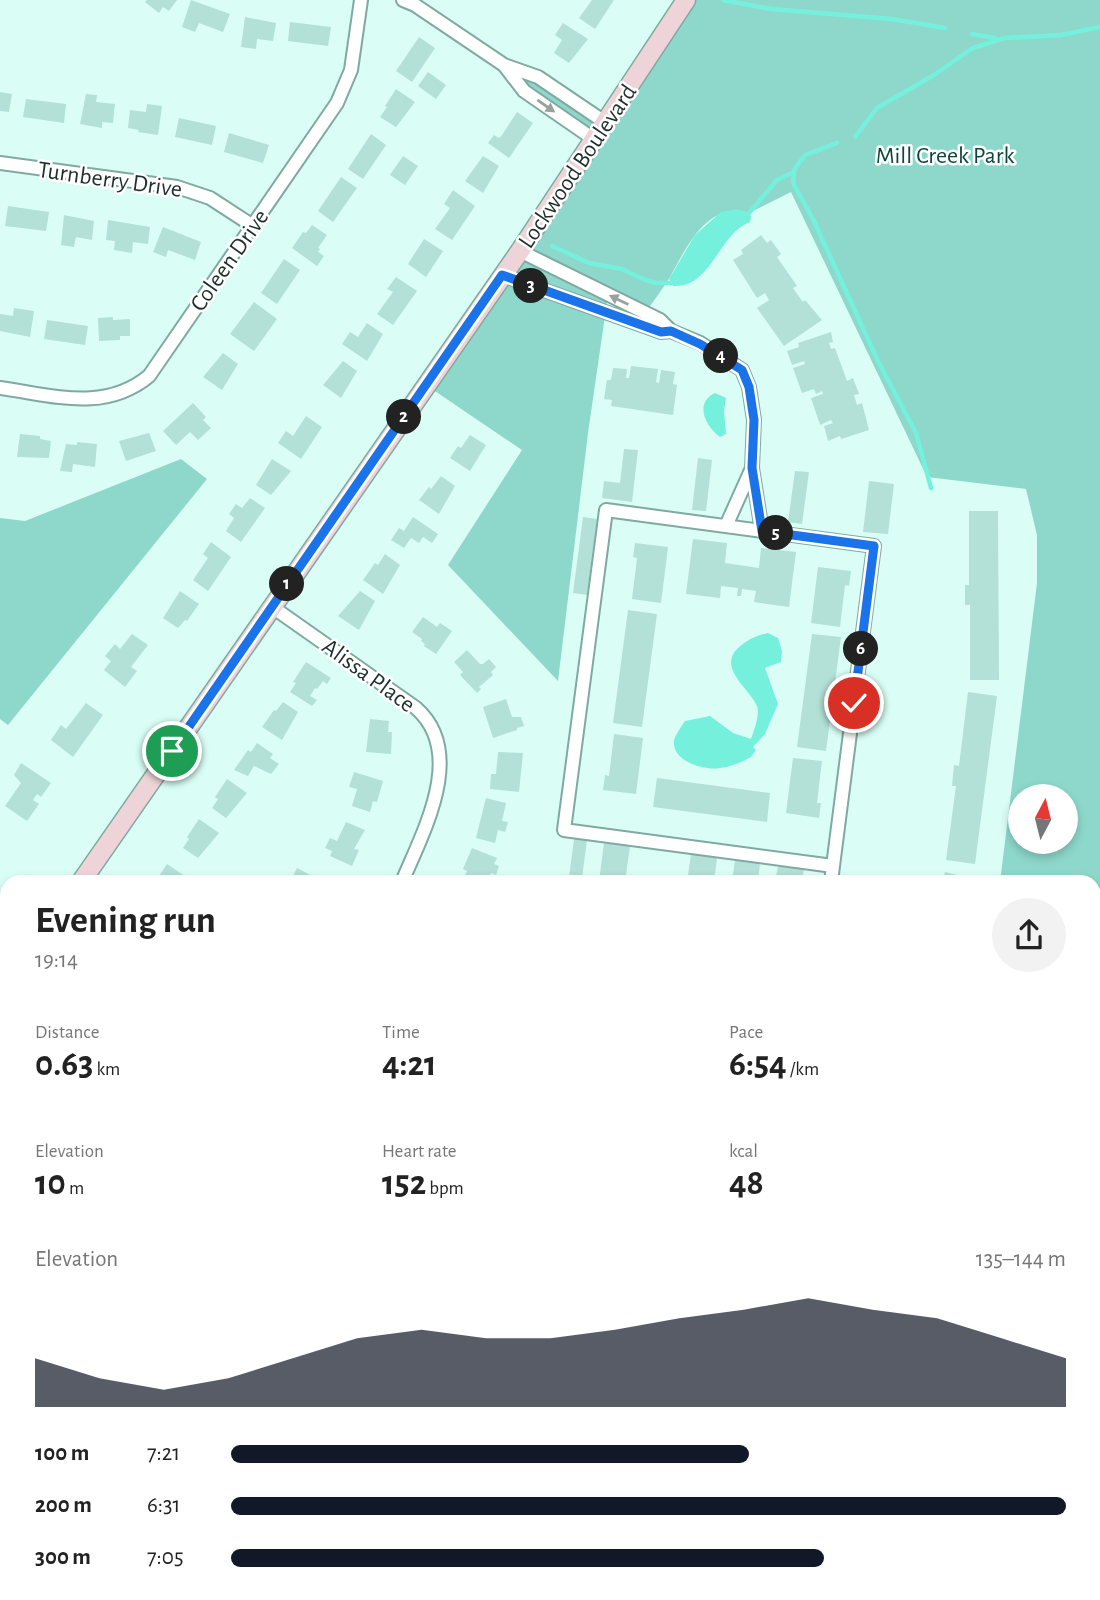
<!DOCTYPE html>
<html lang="en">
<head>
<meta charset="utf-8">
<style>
	body { margin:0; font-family:"Alegreya Sans",sans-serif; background:#f2f2f2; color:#222; height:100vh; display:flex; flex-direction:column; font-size:26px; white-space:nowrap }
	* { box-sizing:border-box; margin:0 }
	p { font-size:23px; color:#767676 }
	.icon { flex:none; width:38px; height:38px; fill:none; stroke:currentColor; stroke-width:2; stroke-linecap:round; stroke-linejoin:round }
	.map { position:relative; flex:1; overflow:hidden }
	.side { position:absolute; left:0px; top:875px; width:1101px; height:726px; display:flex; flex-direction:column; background:#fff; border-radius:21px 21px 0 0; box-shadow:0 4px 10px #0003 }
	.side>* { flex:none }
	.needle { width:46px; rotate:7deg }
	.fabs { position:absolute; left:1008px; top:784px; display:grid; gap:14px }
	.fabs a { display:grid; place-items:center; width:70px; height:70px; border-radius:50%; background:#fff; box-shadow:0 4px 10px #0003; font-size:35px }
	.pin { position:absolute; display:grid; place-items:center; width:60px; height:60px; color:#fff; margin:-30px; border:4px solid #fff; border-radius:50%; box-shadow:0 2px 7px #0007 }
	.km { position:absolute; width:35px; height:35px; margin:-18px; border-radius:50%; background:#222; color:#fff; font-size:19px; line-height:35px; text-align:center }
	.round { display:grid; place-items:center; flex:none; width:74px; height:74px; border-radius:37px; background:#f2f2f2 }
	.headline { display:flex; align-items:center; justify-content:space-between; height:119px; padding:0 35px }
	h1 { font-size:38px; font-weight:700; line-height:52px }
	.figures { display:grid; grid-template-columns:repeat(3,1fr); gap:10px; height:119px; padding:7px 35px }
	.figures div { display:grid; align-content:center }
	.figures b { font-size:35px; font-weight:700 }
	.figures small { font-size:19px; font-weight:400 }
	.figures p { font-size:19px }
	.chart { height:196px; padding:14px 35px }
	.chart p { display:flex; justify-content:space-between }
	.chart svg { width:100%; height:126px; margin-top:7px; fill:#111827; opacity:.7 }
	ul { padding:0 35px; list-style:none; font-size:23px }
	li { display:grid; grid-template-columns:112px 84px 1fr; align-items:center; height:52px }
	li i { height:18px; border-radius:9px; background:#111827 }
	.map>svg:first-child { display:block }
</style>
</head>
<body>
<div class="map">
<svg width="1100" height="1600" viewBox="0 0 1100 1600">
	<rect width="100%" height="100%" fill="#dafef6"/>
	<path fill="#c1f8ed" d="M0,1485l7,1v108h179l-1,6h-185z"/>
	<path fill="#8dd8ca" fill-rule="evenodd" d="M686,0h414v1600h-188v-6h182v-712h-94l37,-299v-48l-11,-46 -99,-12 -136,-285 -42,21c-41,-13 -63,35 -79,64 -9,14 -19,28 -29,41l-34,-16 -19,131 -30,248 -110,-116 74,-115 -96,-65 169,-245 -71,-49 -20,-26 34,12 68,46zM1020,796h46v46h-46z
		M181,459l26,20 -199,246 -8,-6v-201l25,3z
		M0,1044l7,4v438l-7,-1z
		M186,1594h372l-1,6h-372z"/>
	<path fill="#75f0dc" d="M737,209l12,4 2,4 -1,5c-32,12 -38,66 -77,64l-4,-7 26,-44 26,-23z
		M715,393l11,5 -2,13 2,23 -6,3c-15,-11 -26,-34 -5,-44z
		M768,633l10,5 4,13 -1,11 -16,6 13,36 -13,30 -12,13 3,3 -5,7c-9,5 -20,10 -31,11 -16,3 -49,-7 -46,-28 2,-6 7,-13 11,-19l25,-5 23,17 18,6c3,-9 9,-24 6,-33 -7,-17 -40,-38 -19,-58 9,-8 19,-13 30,-15z"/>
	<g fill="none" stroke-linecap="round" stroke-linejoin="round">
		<path stroke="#75f0dc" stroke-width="4.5" d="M723,0l48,9 121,10 53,9
			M972,34l23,4
			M855,137l22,-29 57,-33 39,-27 32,-10 56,-3 39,-8
			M837,143l-32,12 -11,15 -1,13 20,36 65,142 38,72 15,55
			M749,213l28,-33 17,-8
			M552,246l37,17 33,6 21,10 13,4h15
			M0,1222l7,4
			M0,1472l7,1"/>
	</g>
	<path fill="#b3e0d7" d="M147,0h30l-8,11 -6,-4 -4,6 -14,-11z
		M191,0l39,14 -7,18 -24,-9 -4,9 -13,-5z
		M592,0h22l-19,29 -16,-11z
		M245,17l31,6 -3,18 -16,-2 -1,10 -15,-2z
		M290,22l41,5 -3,19 -40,-5z
		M563,23l25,16 -19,24 -15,-10 8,-13 -7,-5z
		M419,37l16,11 -23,34 -16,-11z
		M428,72l18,13 -10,14 -18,-13z
		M396,89l19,13 -19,25 -16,-10 7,-10 -2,-1z
		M0,92l12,2 -3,18 -9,-1z
		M86,94l11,1 -1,7 19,2 -2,19 -11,-1v6l-22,-4z
		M26,99l40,5 -2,19 -41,-6z
		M147,104l15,2 -4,29 -20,-3 1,-2 -11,-2 2,-18 16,2z
		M517,112l16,11 -24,35 -21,-15 6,-8 5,3 3,-3z
		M179,118l37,8 -4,19 -37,-8z
		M229,133l40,12 -6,18 -39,-11z
		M371,134l15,11 -23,34 -15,-10z
		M403,156l15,10 -13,19 -15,-10z
		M483,156l16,10 -16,27 -18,-12z
		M341,177l16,11 -24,34 -15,-11z
		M453,190l22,16 -23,34 -17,-11 15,-21 -6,-4z
		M8,206l41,6 -3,19 -41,-5z
		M64,215l30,6 -2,19 -16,-3 -2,10 -13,-2z
		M108,220l42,7 -2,17 -15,-2 -1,11 -18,-3 1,-9 -9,-1z
		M312,225l15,10 -9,13 2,1 -2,3 6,4 -7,10 -25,-18 11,-16 3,1z
		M163,227l38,15 -6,18 -27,-10 -2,7 -13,-5z
		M761,235l6,8 4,-3 10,14 -4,3 20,29 -4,2 10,14 2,-2 17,20 -38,26 -27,-38 12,-8 -4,-7 -8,5 -24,-38 10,-6 -2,-4z
		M424,239l19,12 -17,26 -18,-13z
		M284,259l16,11 -23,34 -16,-11z
		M396,277l21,14 -24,34 -16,-11 16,-22 -6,-3z
		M254,302l23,17 -23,32 -24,-17z
		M14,308l20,3 -4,26 -30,-6v-17l13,2z
		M113,317v3l17,-1v17h-10v4l-21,1 -1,-23z
		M47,320l41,6 -3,19 -41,-6z
		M367,323l16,11 -16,27 -25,-17 8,-12 8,5z
		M831,332l2,10 -4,1 2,6 4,-1 12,33 6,-3 6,16 -5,1 3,10 5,-2 7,27 -28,9 -1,-3 -12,5 -4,-15 9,-3 -2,-3 -11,5 -9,-27 12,-4 -1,-3 -6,3 -2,-5 -12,4 -9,-25 12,-4 -1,-3 -12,4 -5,-14 12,-4 -1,-4z
		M223,353l15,11 -16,26 -19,-13z
		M343,361l14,10 -16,27 -18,-13z
		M631,366l27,3 -2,13 3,1 2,-13 14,2 -2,12 4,1 -4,30 -62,-9 1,-6 -8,-1 3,-19h4l2,-12 14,1 -1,9h3z
		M193,403l13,14 -3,3 8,8 -13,12 -8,-8 -14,13 -13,-14z
		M306,416l16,11 -21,32 -23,-16 8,-12 7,5z
		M149,433l7,18 -30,10 -7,-20z
		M20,434l20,2v3l11,2 -2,17 -32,-1z
		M470,435l16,10 -16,26 -20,-13 8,-12 3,2z
		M77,442l20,2 -2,23 -22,-3 -1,8 -12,-1 6,-27 11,1z
		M624,449l14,1 -6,52 -30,-4 2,-17 16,2z
		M698,458l14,2 -6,51 -14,-1z
		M272,459l19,12 -20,24 -15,-10z
		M795,471l14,1 -7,52 -14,-2z
		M441,476l14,10 -16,28 -20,-14 10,-13 2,2z
		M869,481l25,3 -6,50 -25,-2z
		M250,498l15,10 -24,34 -15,-11 8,-13 -5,-4 7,-10 6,4z
		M969,511h29l1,169h-29v-75h-5v-20h4z
		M413,517l25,17 -6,9 -9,-6 -4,6 -8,-5 -7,10 -13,-8 8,-12 5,3z
		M583,517l14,2 -10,76 -14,-2z
		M693,539l34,4 -2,20 34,5 2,-20 35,4 -7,55 -35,-5 2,-11 -14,-2 -1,7h-4l1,-8 -17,-2 -1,12 -34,-4z
		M211,542l20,15 -23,34 -15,-11 15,-22 -5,-4z
		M635,543l33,4 -7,56 -29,-4 5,-41 -4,-1z
		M385,554l15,11 -17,29 -20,-14 12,-17 3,2z
		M818,567l33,4 -2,15 -4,-1 -5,42 -29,-4z
		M180,591l19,13 -12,17 -2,-1 -7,8 -15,-10z
		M360,591l15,10 -16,29 -21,-14z
		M628,610l29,4 -15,113 -29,-4z
		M423,617l14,10 3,-4 12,8 -16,23 -12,-8 1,-2 -4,-3 1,-2 -10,-7z
		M132,634l16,11 -17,22 6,4 -12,16 -21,-17 7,-9 -6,-5 10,-12 5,5z
		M812,634l29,3 -15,114 -29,-4z
		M467,650l13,14h3l6,-5 7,8 -5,5 2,3 -14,12 2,2 -4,4 -17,-18 3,-3 -9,-10z
		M306,662l25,16 -4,6 -4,-3 -6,8 -2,-1 -5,8 7,4 -5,6 -22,-14 6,-9 -3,-1z
		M968,692l29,4 -22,168 -29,-4 10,-74h-4l2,-21 5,1z
		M506,699l6,18h9l3,9 -7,2v2l-24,8 -10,-31z
		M283,702l15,10 -16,28 -20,-13 12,-17 2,1z
		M86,703l17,12 -30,42 -22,-17 10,-15 5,4z
		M370,719l19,2 -1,11h4l-1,22 -25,-2z
		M614,734l29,4 -7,56 -33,-4 2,-15 4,1z
		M257,743l16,11 -3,4 9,6 -8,10 -17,-8 -6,10 -14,-6 14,-20 3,2z
		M498,752l25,1 -4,39 -29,-3 1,-15h5z
		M793,758l29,3 -5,42h4l-2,15 -33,-5z
		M21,763l30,20 -10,14 -4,-3 -4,6 6,4 -12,17 -22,-15 16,-23 -7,-8z
		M354,772l29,9 -6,21 -4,-1 -3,11 -18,-6 5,-17 -8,-2z
		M657,778l113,15 -3,29 -114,-15z
		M227,779l20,14 -21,25 -14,-10 6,-9 -3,-2z
		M486,798l20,5 -4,18 6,1 -3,10 -7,-2 -3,13 -19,-5z
		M199,819l20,14 -21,25 -15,-10 6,-9 -2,-2z
		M346,822l19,8 -11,19 5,1 -7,16 -22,-10 2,-5 -7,-3 5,-10 7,3z
		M574,839l13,1 -5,38 -13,-1z
		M604,843l26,3 -5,36 -26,-1z
		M472,848l25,10 -3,6 5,2 -3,9 -5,-2 -1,2 6,3 -2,4h-32l5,-11 -4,-2z
		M691,854l26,4 -3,24h-27z
		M735,860l25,3 -2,19h-26z
		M167,864l21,14 -3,4h-30z
		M778,866l26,3 -2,13h-27z
		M297,868l19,10 7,2 -1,2h-32z
		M945,872l28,7v3h-31z
		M0,1509l7,1v84h87l-1,6h-93z"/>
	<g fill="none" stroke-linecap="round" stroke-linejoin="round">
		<g stroke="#7fa9a1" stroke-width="16">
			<path id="street" d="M403,0l12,5 89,60 34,12 68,46
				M504,65l20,26 71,49
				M0,163l177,24 33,11 43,28
				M520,251l140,69 11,11
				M502,275l159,57 10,-1 29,12 42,27 7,17 5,33 -2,48 10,63
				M0,388c53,7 104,25 149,-12l188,-273 14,-33 10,-70
				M606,510l268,36 -41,320 -269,-36z
				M726,526l26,-58
				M271,606l145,102c51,45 7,124 -14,174
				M831,882l2,-16
				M777,1594l27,6 35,-1
				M862,1594l2,6
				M627,1600l3,-6"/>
		</g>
		<g stroke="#7fa9a1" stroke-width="21">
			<path id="secondary" d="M81,882l439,-631 166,-251
				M0,1000l7,-11"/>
		</g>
		<use href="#street" stroke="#fff" stroke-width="12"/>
		<use href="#secondary" stroke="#eed4d8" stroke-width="18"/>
	</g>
	<defs><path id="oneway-solid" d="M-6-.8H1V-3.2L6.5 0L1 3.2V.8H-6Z" transform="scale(1.75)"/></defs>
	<g fill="#9aa2a0">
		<use href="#oneway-solid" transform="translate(546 106) rotate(35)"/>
		<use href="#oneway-solid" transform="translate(619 300) rotate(-154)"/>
	</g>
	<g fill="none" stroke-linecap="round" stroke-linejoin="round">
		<g stroke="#fff" stroke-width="14">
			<path id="route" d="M172,751l330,-476 159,57 10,-1 29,13 42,26 7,17 5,33 -2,48 10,63 112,15 -20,157"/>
		</g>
		<use href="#route" stroke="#1a73e8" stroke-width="9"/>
	</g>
	<g text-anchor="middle" stroke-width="5" stroke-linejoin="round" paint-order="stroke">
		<g font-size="24" fill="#0d463e" stroke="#fff">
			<text x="945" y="163">Mill Creek Park</text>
		</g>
		<g font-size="24" fill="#1e302c" stroke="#fff">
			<text transform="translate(577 166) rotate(-56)" y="8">Lockwood Boulevard</text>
			<text transform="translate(110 179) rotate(8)" y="8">Turnberry Drive</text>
			<text transform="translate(229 260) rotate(-55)" y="8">Coleen Drive</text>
			<text transform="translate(369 675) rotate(36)" y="8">Alissa Place</text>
		</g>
	</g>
</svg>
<div class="fabs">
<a><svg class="needle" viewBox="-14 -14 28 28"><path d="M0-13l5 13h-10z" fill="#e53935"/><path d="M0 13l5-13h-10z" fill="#767676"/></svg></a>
</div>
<div class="pin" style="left:172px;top:751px;background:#1e9e55"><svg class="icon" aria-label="arrive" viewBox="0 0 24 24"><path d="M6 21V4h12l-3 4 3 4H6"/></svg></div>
<div class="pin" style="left:854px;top:703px;background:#d93025"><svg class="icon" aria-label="check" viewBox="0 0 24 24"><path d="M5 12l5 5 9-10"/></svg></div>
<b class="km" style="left:287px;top:584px">1</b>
<b class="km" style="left:404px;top:417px">2</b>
<b class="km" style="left:531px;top:286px">3</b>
<b class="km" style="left:721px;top:356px">4</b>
<b class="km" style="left:776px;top:533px">5</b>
<b class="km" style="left:861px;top:649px">6</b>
<section class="side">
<div class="headline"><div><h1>Evening run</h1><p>19:14</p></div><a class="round"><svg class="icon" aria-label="share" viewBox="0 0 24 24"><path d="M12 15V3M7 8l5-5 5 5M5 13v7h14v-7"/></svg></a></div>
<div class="figures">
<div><p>Distance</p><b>0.63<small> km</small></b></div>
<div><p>Time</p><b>4:21</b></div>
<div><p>Pace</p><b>6:54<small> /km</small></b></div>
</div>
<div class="figures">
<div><p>Elevation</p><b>10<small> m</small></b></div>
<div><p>Heart rate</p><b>152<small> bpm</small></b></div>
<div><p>kcal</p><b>48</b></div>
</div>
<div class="chart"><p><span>Elevation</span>135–144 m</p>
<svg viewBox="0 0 160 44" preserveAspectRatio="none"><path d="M0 44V27L10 34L20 38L30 34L40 27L50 20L60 17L70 20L80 20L90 17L100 13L110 10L120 6L130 10L140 13L150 20L160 27V44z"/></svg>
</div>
<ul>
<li><b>100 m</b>7:21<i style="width:62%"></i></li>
<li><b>200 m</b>6:31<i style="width:100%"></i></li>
<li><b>300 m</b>7:05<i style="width:71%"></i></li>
</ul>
</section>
</div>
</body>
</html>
